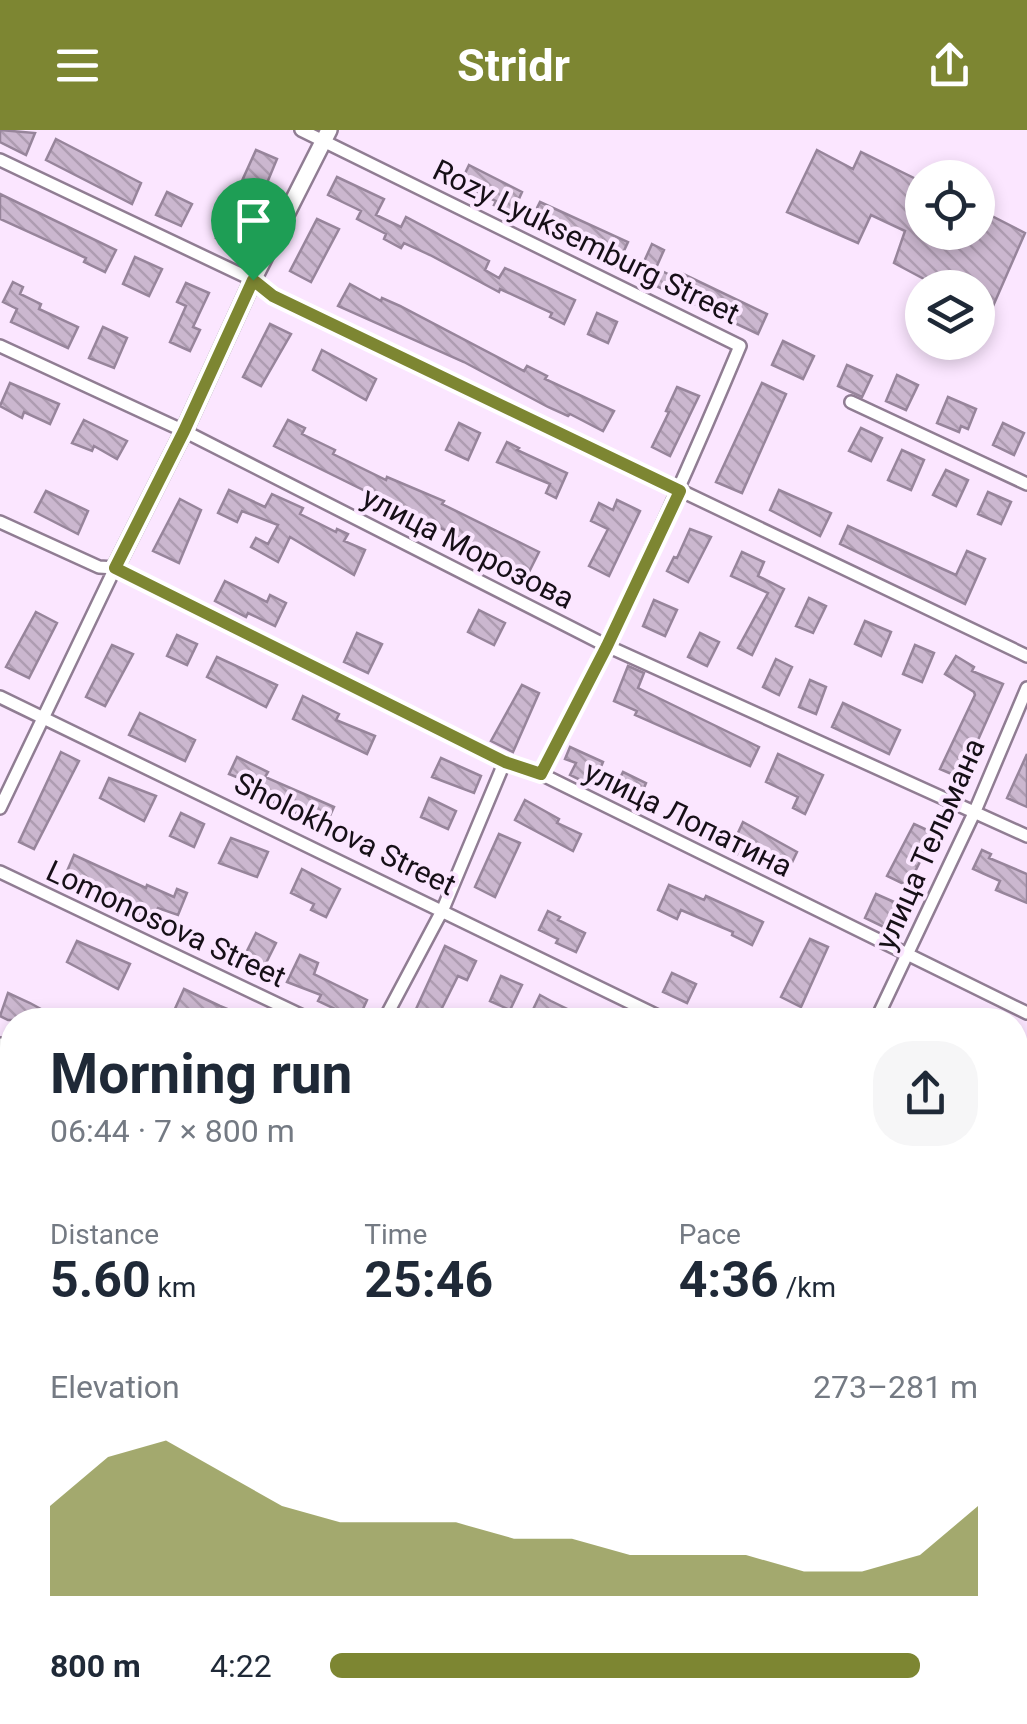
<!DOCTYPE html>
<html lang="en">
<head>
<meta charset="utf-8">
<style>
	body { margin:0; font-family:Roboto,sans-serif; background:#f6f6f7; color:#1f2937; height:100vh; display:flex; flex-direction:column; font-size:38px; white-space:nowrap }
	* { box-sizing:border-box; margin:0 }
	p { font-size:32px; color:#747a83 }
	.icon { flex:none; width:55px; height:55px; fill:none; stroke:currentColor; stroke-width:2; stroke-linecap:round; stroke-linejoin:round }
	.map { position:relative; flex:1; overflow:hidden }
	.panel { position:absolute; left:0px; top:878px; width:1028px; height:718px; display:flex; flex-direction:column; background:#fff; border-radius:40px 40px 0 0; box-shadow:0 5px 15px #0003 }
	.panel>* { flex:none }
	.fabs { position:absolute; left:905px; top:30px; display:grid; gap:20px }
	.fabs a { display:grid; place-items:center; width:90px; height:90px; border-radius:50%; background:#fff; box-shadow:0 5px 15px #0003; font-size:50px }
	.pin { position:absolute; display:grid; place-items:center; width:85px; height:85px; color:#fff; margin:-102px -42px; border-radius:50% 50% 50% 0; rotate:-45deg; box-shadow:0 0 10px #0007 }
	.pin .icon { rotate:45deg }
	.round { display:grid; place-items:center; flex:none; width:105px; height:105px; border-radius:40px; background:#f6f6f7 }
	.headline { display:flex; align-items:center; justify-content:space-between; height:170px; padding:0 50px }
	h1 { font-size:55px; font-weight:700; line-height:75px }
	.stats { display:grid; grid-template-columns:repeat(3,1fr); gap:15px; height:170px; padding:10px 50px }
	.stats div { display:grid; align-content:center }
	.stats b { font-size:50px; font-weight:700 }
	.stats small { font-size:28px; font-weight:400 }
	.stats p { font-size:28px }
	.chart { height:280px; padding:20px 50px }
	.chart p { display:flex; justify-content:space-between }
	.chart svg { width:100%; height:180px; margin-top:10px; fill:#7d8632; opacity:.7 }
	ul { padding:0 50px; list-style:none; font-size:32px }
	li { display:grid; grid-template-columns:160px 120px 1fr; align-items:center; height:75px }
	li i { height:25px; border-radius:12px; background:#7d8632 }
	header { display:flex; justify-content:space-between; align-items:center; height:130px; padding:0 50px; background:#7d8632; color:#fff; font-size:45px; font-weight:700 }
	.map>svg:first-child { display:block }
</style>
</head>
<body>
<header><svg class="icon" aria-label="menu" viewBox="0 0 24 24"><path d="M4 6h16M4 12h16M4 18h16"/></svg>Stridr<svg class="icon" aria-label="share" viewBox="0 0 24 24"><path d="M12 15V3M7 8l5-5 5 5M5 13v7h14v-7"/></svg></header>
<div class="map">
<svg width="1027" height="1594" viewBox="0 0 1027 1594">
	<defs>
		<pattern id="grass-tufts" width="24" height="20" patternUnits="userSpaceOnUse" patternTransform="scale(2.5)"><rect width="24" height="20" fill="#dbe0c1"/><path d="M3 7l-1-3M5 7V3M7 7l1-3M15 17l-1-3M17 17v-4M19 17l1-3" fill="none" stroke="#bbbfa5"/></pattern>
		<pattern id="building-back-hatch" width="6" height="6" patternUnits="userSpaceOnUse" patternTransform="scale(2.5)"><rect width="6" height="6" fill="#cbb7cf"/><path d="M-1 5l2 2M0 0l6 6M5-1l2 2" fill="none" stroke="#ae9cb1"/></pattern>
	</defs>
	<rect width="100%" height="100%" fill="#fbe6ff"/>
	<path fill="url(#grass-tufts)" d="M0,1498l12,6v78h177l34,12h-223z"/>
	<path fill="url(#building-back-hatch)" stroke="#97859b" stroke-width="2.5" d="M0,0l35,3 -9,22 -26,-13z
		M56,9l85,44 -9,21 -86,-44z
		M256,20l21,9 -37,89 -24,-10z
		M817,20l36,19 8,-17 61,30v50h56v-23l47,24 -35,80 -12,-7v-18h-37l-47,-25 11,-32 -34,-16 -13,28 -71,-31z
		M469,35l53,27 -9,20 -19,-7 2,-4 -36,-17z
		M337,47l47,22 -8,16 25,12 5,-10 83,44 -4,9 14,8 6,-10 70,32 -11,24 -14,-7 2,-4 -52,-24 -1,3 -69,-37 -26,-12 -3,5 -17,-9 2,-5 -29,-15 4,-8 -33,-16z
		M167,62l25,12 -11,22 -25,-11z
		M0,64l116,56 -11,22 -21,-10 2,-4 -86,-39z
		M540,72l88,40 -12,26 -86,-46z
		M317,89l22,10 -28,53 -21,-11z
		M652,114l12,6 -8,18 20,10 3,-6 88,42 -9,20 -121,-57z
		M135,127l27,12 -13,27 -26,-12z
		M13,152l10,5 -3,7 21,10 -2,5 39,18 -10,21 -57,-26 6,-13 -14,-7z
		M186,153l23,10 -16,34 7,3 -10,21 -20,-9 16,-36 -9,-4z
		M350,154l31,17 1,-3 18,8 124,65 3,-5 20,10 -2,3 69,32 -11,20 -33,-17 -2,2 -20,-9 -84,-45 -126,-56z
		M597,183l20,9 -9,21 -20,-9z
		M270,194l21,10 -30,52 -18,-9z
		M103,197l24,11 -13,30 -25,-10z
		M783,211l31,15 -11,23 -31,-14z
		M322,220l54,29 -10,21 -53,-30z
		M847,235l25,11 -10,21 -24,-11z
		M897,245l21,10 -12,25 -20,-9z
		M10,253l49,21 -9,20 -26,-12 -2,6 -22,-12z
		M762,253l24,11 -44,99 -26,-11z
		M677,257l22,9 -29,60 -18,-9 17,-35 -3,-1z
		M948,267l28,12 -8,20 -7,-3 -2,6 -22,-9z
		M84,290l43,21 -10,18 -23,-13 -2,5 -20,-8z
		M288,290l17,8 -3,6 33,16 -2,4 53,26 1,-3 57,24 -2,3 97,48 -12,24 -42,-26 -211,-104z
		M459,293l21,10 -12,27 -22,-10z
		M1003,293l21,10 -10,22 -21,-10z
		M861,298l21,10 -11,23 -22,-10z
		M507,312l12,6 -2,2 50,23 -11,25 -10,-5 4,-9 -53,-22z
		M902,320l22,10 -13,30 -23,-10z
		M946,340l22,10 -12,26 -23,-11z
		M229,360l36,17 7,-13 31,14 -3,6 36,18 1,-3 11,5 -4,7 21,9 -11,25 -64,-38 -12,25 -27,-15 5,-9 12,6 10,-19 -36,-14 -5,11 -19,-9z
		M779,360l52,23 -11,23 -50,-26z
		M46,361l42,20 -10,23 -43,-22z
		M988,362l23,10 -10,22 -23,-10z
		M180,369l21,11 -22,53 -26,-12z
		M617,370l23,11 -31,65 -20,-10 19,-37 -17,-8 8,-18 14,7z
		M848,396l108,49 11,-24 18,8 -20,45 -125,-60z
		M690,399l21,8 -23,45 -21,-11 7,-14 3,1z
		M742,422l22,10 -6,14 26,13 -32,66 -14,-7 30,-55 -37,-17z
		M225,451l42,21 3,-7 16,8 -11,23 -27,-13 -2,4 -31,-16z
		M809,468l17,8 -13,27 -17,-7z
		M654,470l23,10 -12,26 -22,-10z
		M479,480l26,13 -11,22 -26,-13z
		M36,482l21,11 -28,55 -23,-11z
		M865,491l26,11 -10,24 -26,-12z
		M357,503l25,11 -14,29 -24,-11z
		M700,503l19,9 -12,24 -19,-9z
		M177,505l20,9 -10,21 -20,-9z
		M112,515l21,9 -28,52 -19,-9z
		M915,515l19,8 -12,29 -19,-8z
		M956,526l18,11 -2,4 31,13 -42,94 -21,-9 35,-74 -1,-3 -29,-18z
		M217,527l60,28 -11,22 -59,-30z
		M776,529l16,8 -13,28 -16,-8z
		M628,536l16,7 -6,15 121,59 -9,19 -115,-51 2,-4 -23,-10z
		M810,550l16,7 -10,27 -17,-7z
		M522,555l17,8 -26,59 -22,-11z
		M303,566l36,18 -3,6 39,16 -8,18 -74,-35z
		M843,573l57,27 -11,24 -57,-27z
		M140,583l55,27 -10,21 -56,-26z
		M570,617l33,15 -10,24 -23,-11 6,-12 -11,-4z
		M61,622l18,9 -45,88 -15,-7z
		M778,624l45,21 -18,39 -12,-6 5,-11 -32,-15z
		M1027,624v53l-20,-9z
		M237,627l31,15 -3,5 69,30 -10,22 -17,-7 2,-3 -73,-33 3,-8 -10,-4z
		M441,628l40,18 -7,17 -42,-16z
		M623,642l23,11 -9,21 -24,-11z
		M109,648l47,18 -12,25 -44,-23z
		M429,668l27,13 -8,18 -27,-12z
		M525,670l34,19 -2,4 24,11 -8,17 -58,-31z
		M181,683l23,11 -10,23 -24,-11z
		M743,692l54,30 -13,27 -54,-29z
		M914,694l20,9 -26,53 -21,-10z
		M499,704l21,9 -25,54 -20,-10z
		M231,708l37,14 -11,25 -38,-14z
		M982,720l9,4 -2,4 38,16v29l-31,-13 4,-9 -27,-12z
		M74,725l72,33 1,-3 27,12 3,-8 10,4 -9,22 -20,-7 -6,12 -87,-44z
		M302,739l38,20 -14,28 -15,-7 3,-6 -23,-11z
		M669,755l35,15 2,-4 57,26 -11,23 -20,-10 1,-3 -52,-22 -4,9 -19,-9z
		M876,764l25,11 -11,25 -25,-12z
		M548,781l12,6 -2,3 27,13 -9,19 -20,-9 2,-4 -19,-9z
		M256,803l20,10 -15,30 -20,-10z
		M810,809l18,8 -27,60 -20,-10z
		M77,811l53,23 -12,25 -51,-27z
		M445,816l31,15 -9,19 -9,-4 -22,44h-25z
		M300,825l18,8 -4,11 53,26 -9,20 -40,-19 3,-6 -34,-13z
		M672,843l24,11 -9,19 -24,-11z
		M501,846l21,9 -12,25 -20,-9z
		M184,859l36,17 34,14h-61l-19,-9z
		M8,863l22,10 31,17h-53l-8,-4z
		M540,865l11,6 39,19h-62z
		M914,1582h31l24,12h-53l-6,-3z"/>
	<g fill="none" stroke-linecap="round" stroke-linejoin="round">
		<g stroke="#907d93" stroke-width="16">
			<path id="street" d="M301,0l439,216c-61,146 -126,288 -199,428
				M0,30l253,120 20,16 754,360
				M0,216l184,85 423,215 420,190
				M851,272l176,82
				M0,392l99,45 16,1 390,193 36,13 486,239
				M0,567l666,323
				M0,678l115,-240
				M0,742l311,148
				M384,890l59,-111 62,-148
				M876,890l99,-209 52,-123
				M0,914l12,6
				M1015,1057l12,5
				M0,1091l12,6
				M1015,1229l12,6
				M0,1270l12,6
				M1015,1406l12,6
				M0,1484l12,6
				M643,1582l23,12
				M1000,1582l22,12"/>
		</g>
		<g stroke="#907d93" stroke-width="20">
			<path id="secondary" d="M115,438l69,-137 69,-151 76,-150"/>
		</g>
		<use href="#street" stroke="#fff" stroke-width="11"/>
		<use href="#secondary" stroke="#fff" stroke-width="15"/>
	</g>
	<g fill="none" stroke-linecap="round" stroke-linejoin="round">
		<g stroke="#fff" stroke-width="20">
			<path id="route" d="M253,150l20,16 407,195 -73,155 -66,128 -36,-12 -390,-194 69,-137z"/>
		</g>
		<use href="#route" stroke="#7d8632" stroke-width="12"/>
	</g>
	<g text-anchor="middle" stroke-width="8" stroke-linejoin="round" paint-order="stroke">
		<g font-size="30" fill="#160f17" stroke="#fbe6ff">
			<text transform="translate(586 112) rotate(26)" y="10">Rozy Lyuksemburg Street</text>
			<text transform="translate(468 418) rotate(27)" y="10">улица Морозова</text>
			<text transform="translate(688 689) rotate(26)" y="10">улица Лопатина</text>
			<text transform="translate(345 704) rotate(26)" y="10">Sholokhova Street</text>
			<text transform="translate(930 714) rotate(-66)" y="10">улица Тельмана</text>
			<text transform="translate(166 794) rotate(25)" y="10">Lomonosova Street</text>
		</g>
	</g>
</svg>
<div class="fabs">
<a><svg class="icon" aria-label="locate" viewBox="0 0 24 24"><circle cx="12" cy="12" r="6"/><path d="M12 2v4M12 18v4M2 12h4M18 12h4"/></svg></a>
<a><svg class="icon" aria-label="layers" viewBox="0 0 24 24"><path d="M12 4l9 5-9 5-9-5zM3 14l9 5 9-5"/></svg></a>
</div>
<div class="pin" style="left:253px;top:150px;background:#1e9e55"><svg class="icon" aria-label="arrive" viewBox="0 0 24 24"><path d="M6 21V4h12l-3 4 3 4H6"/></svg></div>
<section class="panel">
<div class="headline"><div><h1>Morning run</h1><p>06:44 · 7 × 800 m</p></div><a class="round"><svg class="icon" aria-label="share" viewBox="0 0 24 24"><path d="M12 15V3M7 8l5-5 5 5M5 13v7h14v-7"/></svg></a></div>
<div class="stats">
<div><p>Distance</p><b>5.60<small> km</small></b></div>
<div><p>Time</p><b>25:46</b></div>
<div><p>Pace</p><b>4:36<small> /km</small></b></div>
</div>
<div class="chart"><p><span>Elevation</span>273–281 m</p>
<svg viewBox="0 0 160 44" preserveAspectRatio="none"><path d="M0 44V22L10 10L20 6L30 14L40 22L50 26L60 26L70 26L80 30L90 30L100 34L110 34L120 34L130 38L140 38L150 34L160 22V44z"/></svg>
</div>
<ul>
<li><b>800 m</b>4:22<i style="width:91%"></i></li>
</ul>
</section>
</div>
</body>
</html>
